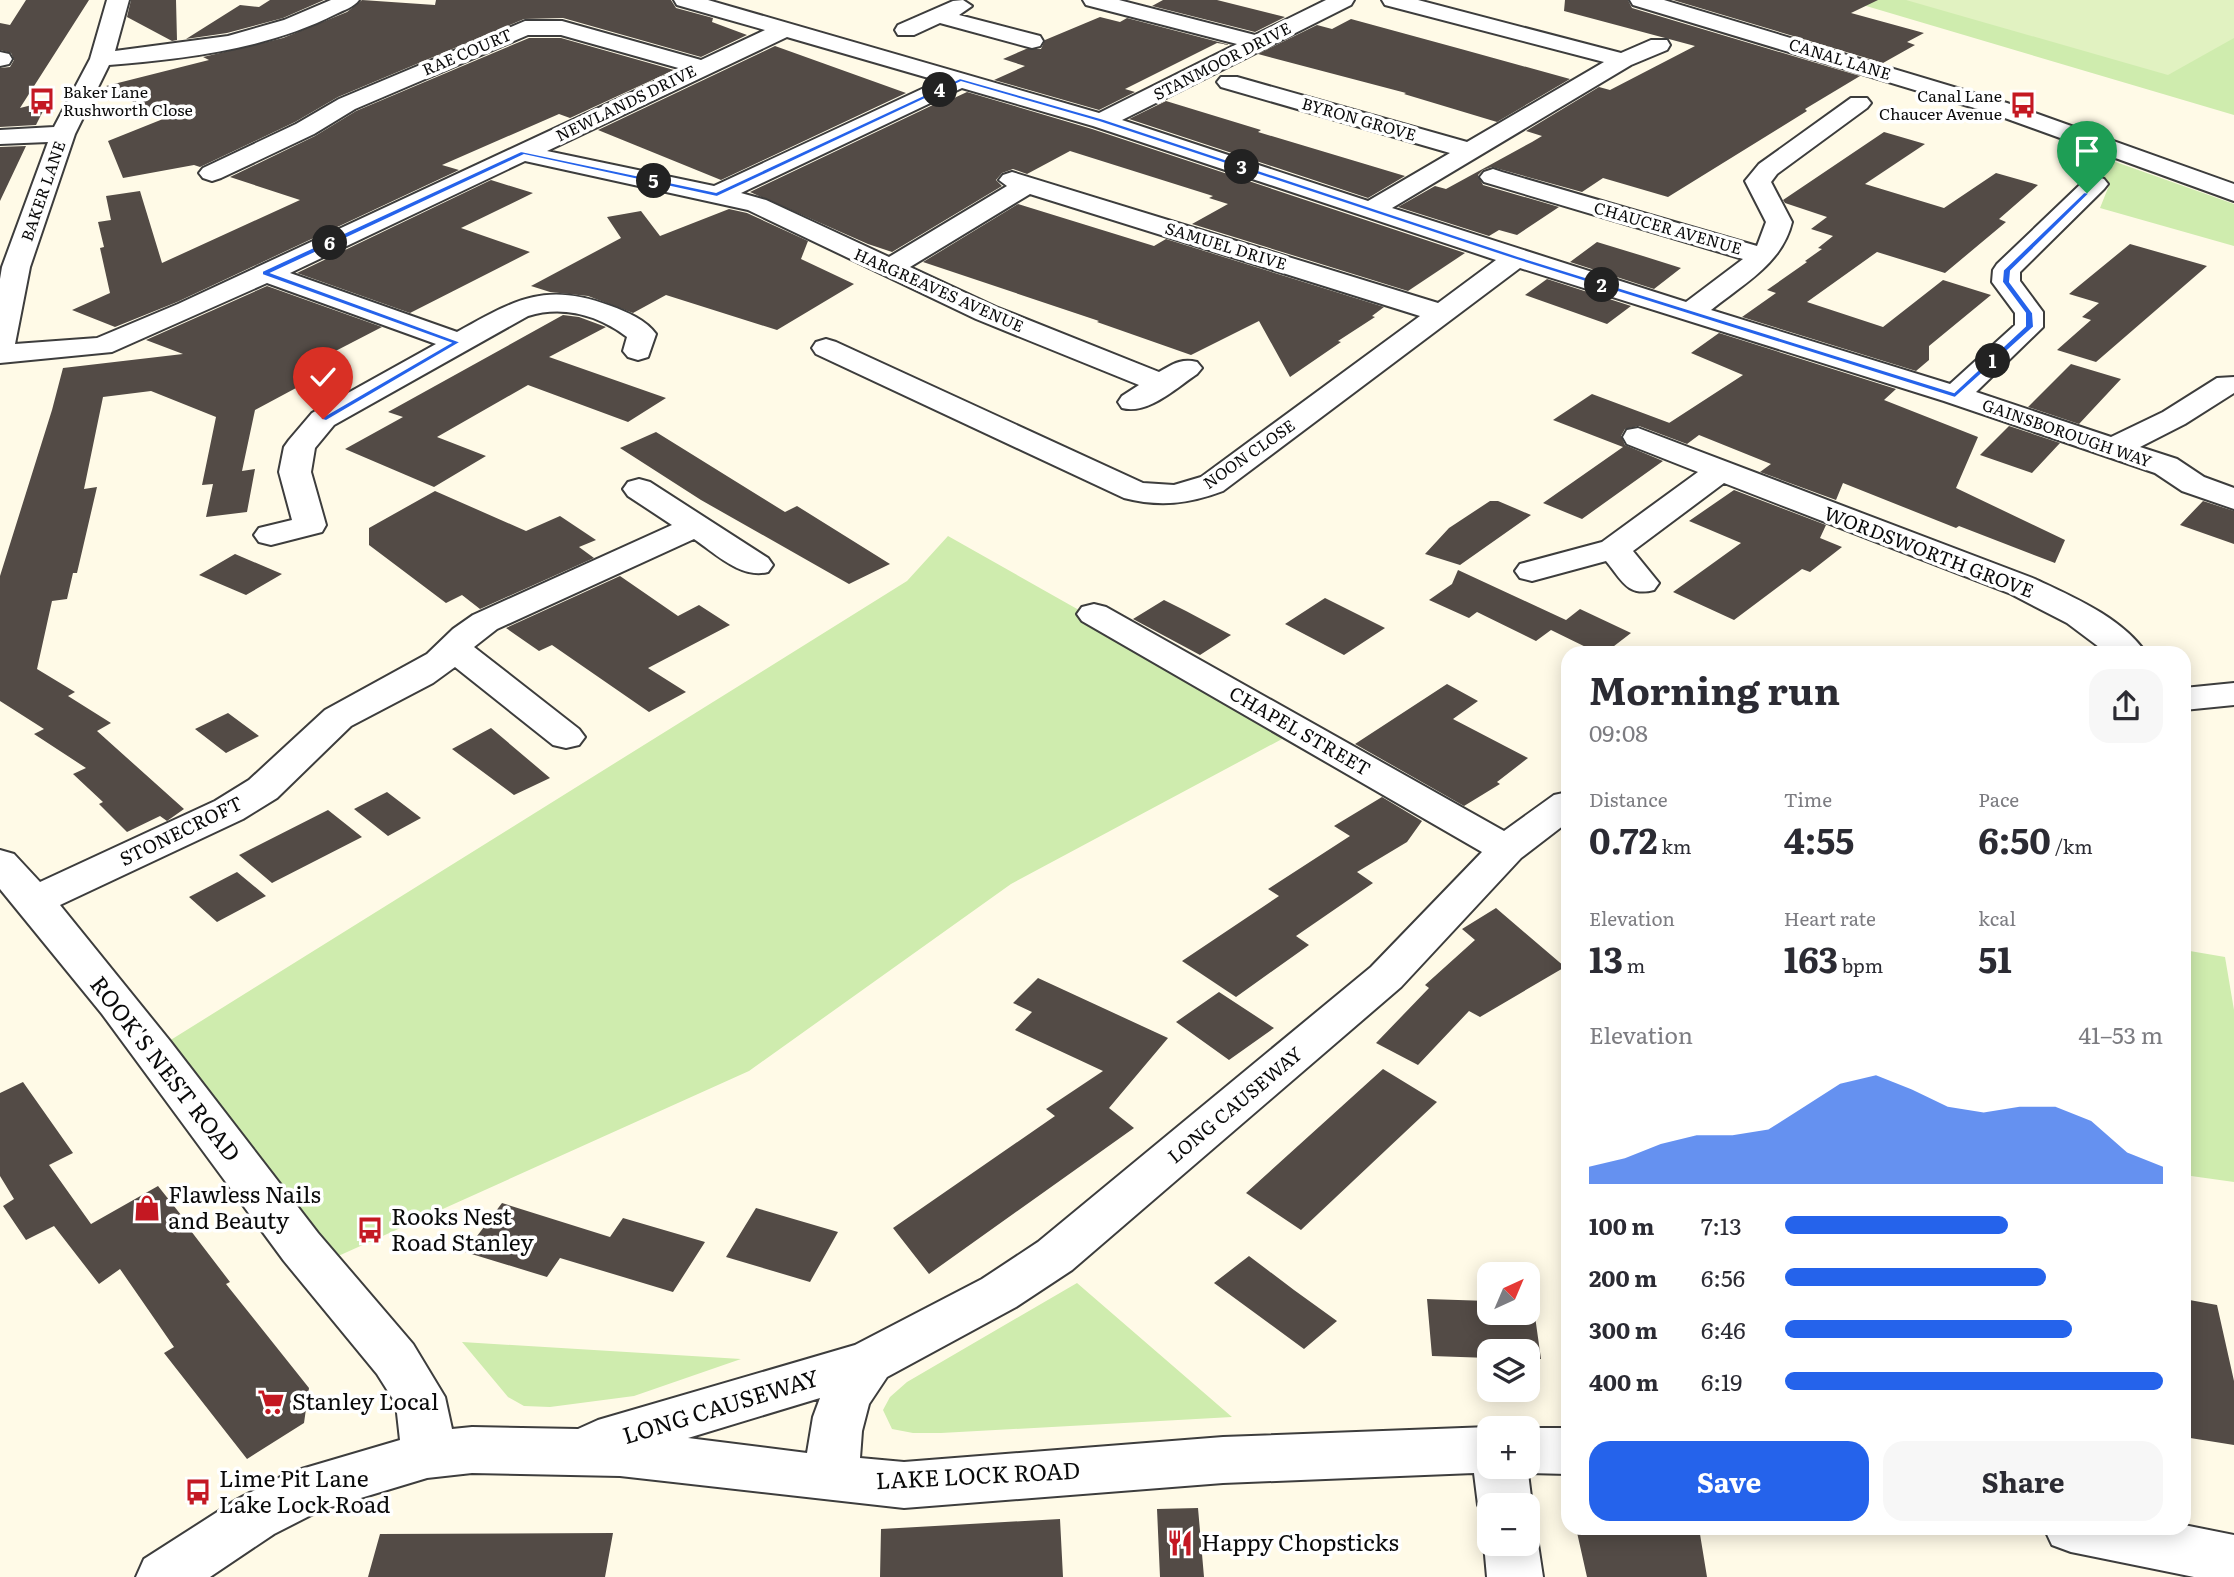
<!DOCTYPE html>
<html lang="en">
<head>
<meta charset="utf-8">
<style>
	body { margin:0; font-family:Literata,serif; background:#f7f7f7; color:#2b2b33; height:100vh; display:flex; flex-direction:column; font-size:26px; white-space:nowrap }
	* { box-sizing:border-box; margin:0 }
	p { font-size:23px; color:#7c7c81 }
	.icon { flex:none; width:38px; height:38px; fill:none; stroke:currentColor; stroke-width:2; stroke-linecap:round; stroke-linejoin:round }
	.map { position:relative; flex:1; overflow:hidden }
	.details { position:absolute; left:1561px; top:646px; width:630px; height:889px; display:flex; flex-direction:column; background:#fff; border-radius:21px; box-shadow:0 4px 18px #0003 }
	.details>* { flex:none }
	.needle { width:46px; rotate:44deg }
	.tools { position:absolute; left:1477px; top:1262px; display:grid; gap:14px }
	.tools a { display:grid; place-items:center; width:63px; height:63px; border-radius:14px; background:#fff; box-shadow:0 4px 18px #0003; font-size:35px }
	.pin { position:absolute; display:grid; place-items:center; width:60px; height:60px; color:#fff; margin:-72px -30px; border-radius:50% 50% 50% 0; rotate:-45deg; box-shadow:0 0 7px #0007 }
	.pin .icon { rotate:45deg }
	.km { position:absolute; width:35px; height:35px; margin:-18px; border-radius:50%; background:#222; color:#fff; font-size:19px; line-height:35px; text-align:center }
	.round { display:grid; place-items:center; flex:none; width:74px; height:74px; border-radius:21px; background:#f7f7f7 }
	.headline { display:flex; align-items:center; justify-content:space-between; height:119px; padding:0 28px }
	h1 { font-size:38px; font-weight:700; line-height:52px }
	.metrics { display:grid; grid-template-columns:repeat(3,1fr); gap:10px; height:119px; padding:7px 28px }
	.metrics div { display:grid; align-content:center }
	.metrics b { font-size:35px; font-weight:700 }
	.metrics small { font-size:19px; font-weight:400 }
	.metrics p { font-size:19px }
	.chart { height:196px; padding:14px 28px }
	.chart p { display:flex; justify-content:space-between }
	.chart svg { width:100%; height:126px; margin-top:7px; fill:#2563eb; opacity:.7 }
	.primary-button { display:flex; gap:14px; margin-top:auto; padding:14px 28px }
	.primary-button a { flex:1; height:80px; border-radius:21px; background:#2563eb; color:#fff; font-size:28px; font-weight:700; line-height:80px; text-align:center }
	.primary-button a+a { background:#f7f7f7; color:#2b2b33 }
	ul { padding:0 28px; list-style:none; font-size:23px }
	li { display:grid; grid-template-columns:112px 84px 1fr; align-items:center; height:52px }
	li i { height:18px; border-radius:9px; background:#2563eb }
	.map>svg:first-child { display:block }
</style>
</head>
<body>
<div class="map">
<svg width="2234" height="1577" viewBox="0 0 2234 1577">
	<rect width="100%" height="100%" fill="#fffae7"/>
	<path fill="#cfecae" d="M1846,0h388v115z
		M2096,155l138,49v42l-134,-38 10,-25 -31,-11z
		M948,536l347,196 -284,152 -262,187 -433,195 -163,-215 754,-470z
		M2184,950l41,7 9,53v172l-50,-7z
		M1077,1283l155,134 -291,16h-28l-21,-4 -9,-19 7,-13 17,-15z
		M462,1342l279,17 -107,37 -84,11 -26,-1 -16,-9z"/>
	<path fill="#e1f2c1" d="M1906,0h328v38l-66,37z"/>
	<path fill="#534b46" d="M26,0h63l-69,108 28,-7 -12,24 -36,2v-59l10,-1 4,-7 -3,-7 -11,-3v-27l10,2z
		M131,0h45l1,40 -5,1 -45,-24z
		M270,0h54l-41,18 -56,15 -41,6 54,-34 19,2z
		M362,0l73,5 1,-5h235l5,8 37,10 -1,4 35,13 -46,22 -138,-39 -39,1 -186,78 -43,25 -95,45 -6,-2 -71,13 -15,-37 55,-22 -57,-33 103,-26 -6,-3 80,-19 64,-26z
		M1163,0h54l68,17 -30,15 -103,-26z
		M1565,0h63l4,8 228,68 -55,33 2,2 -139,86 -65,-19 -21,14 -90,-25 -9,3 -5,5 5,10 76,22 -42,28 -18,-5 -10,6 -91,-29 37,-21 11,3 86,-47 10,-6 -16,-5 73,-44 11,3 85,-44 -131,-35z
		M1673,0h205l-27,13 73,20 -17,9 8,3 -32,18z
		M1100,17l20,5 7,-4 103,27 -13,-2 -92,46 10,3 -36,18 -105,-30 31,-14 -22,-7 23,-10h15l4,-9z
		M1351,19l110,30 109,30 -73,43 -93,-28 2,-1 -148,-39 59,-29 15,4z
		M529,38h32l113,32 -104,48 -11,-4 -117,51 17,5 -282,132 -62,25 -43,-17 38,-17 -10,-45 4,-1 -6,-25 13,-2 -5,-24 34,-5 22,72 138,-63 -70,-23 85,-41 41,-25z
		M775,46l131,47 -185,87 -123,-50z
		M967,92l125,37 373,124 -57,38 -216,-67 36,-20 -19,-6 4,-2 -143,-45 -43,23 -14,-5 -11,4 -6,7 6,6 -110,66 -24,-8 -118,-52 185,-88 4,1z
		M1166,101l95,29 -3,2 147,44 -37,22 -239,-79z
		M1884,132l41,12 -60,40 79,24 52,-35 42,12 -39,34 7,3 -61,51 -68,-21 -70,50 76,25 60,-47 48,15 -62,51v14l-13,11 -174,-54 34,-24 -9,-3 40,-28 -2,-1 17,-12 -4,-1 15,-12 -22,-7 16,-12 -42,-14 -2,-3z
		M26,146l-26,55v-54z
		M491,180l42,13 -72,35 69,24 -120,61 -113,-40z
		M1018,204l136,42 12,-7 218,68 -12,9 3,1 -37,24 3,1 -51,35 -31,-56 -68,34 -94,-33 2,-1 -176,-59z
		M729,209l18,4 61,28 -7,18 53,25 -77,46 -111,-35 -33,18 -45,-17 -38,-4 -19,-6 90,-48 -14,-21 34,-6 19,25z
		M1597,242l46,14 38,12 -27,21 -84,-27z
		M2130,244l77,22 -111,96 -39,-12 34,-30 -9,-3 17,-14 -30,-9z
		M1547,279l84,27 -24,18 -82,-29z
		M267,286l115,41 -60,31 26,10 -44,23 -8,-3 -41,22 -13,61 13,-2 -8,43 -41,5 7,-33 -11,1 14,-68 -65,-26 -48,6 -19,92 13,-2 -20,86h-4l-6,26 -15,2 -15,68 38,23 -7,4 43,27 -14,8 87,78 -17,12 -7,-5 -33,16 -28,-28 4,-2 -30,-28 13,-6 -52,-34 10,-5 -44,-28v-125l52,-166 11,-42 120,-14 -37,-14z
		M563,315l16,2 27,10 -57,30 117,41 -38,24 -100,-37 -91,52 49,19 -52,31 -89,-38 58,-32 -15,-5z
		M1719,333l177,56 -12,11 94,37 -22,51 109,52 -10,23 -96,-37 -3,2 -113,-45 -7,17 -76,-28 11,-8 -72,-29 -12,9 -48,-18 -14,3 -4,7 4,9 38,16 -81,58 -39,-16 80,-56 -70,-27 39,-26 83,31 -6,-2 74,-48 -52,-22z
		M2071,364l50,15 -42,45 -51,-17z
		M2009,426l51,17 -28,30 -52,-18z
		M656,432l129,80 12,-6 93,58 -41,20 -148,-84 -81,-52z
		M1734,490l92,35 -6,13 22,9 -32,25 -8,-3 -68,51 -61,-28 68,-49 -52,-22z
		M435,491l91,40 34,-15 36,24 -17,7 15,11 -114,51 -18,-14 -16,8 -77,-58v-17z
		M1490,501h8l33,14 -71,50 -35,-11 24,-26z
		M2203,501l31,10v33l-54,-19z
		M235,554l47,20 -36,21 -47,-20z
		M1458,570l108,50 14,-11 51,24 -26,20h-7l-47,-23 -15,11 -59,-29 -8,6 -40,-18 23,-16z
		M620,576l58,40 21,-11 31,20 -82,43 38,24 -37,20 -97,-67 -13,6 -33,-23z
		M1325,598l60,30 -41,27 -59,-31z
		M1164,600l22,11 45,24 -31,20 -67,-36z
		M1447,684l31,17 -25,18 75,39 -31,24 3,2 -36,22 -109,-62z
		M228,713l31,23 -33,17 -31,-24z
		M491,728l59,50 -36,17 -62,-46z
		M387,792l34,26 -33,18 -34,-27z
		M1382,797l40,24 -15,21 -50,30 16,11 -77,53 13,9 -73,52 -54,-36 97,-65 -11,-7 82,-53 -16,-10z
		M328,810l34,27 -90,46 -33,-28z
		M237,872l29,24 -49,26 -28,-25z
		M1496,908l69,59 -85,50 -11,-6 -51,54 -42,-22 53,-55 -4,-3 50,-45 -13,-11z
		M1038,978l130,60 -59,70 25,20 -205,146 -36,-46 162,-112 -9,-7 57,-38 -88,-41 17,-18 -19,-9z
		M1219,992l55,36 -45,32 -53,-38z
		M1383,1069l54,33 -136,128 -55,-37z
		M23,1082l50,71 -24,12 42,59 67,-38 35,44 -2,1 39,51 -4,2 83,104 -5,35 -57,36 -83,-106 10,-6 -54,-78 -21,15 -45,-58 -28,14 -23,-34 11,-7 -14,-23v-83z
		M502,1203l108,34 13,-19 82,24 -32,50 -113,-34 -13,19 -82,-25z
		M756,1208l82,24 -28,50 -84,-25z
		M1249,1256l45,34 43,31 -33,28 -90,-66z
		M1427,1299l62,2v11h39v-10h5l8,57h-13v-8h-39v7l-57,-2z
		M2184,1299l33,6 17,76v64l-50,-8z
		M1198,1508l6,69h-44l-3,-68z
		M1060,1519l3,58h-183l1,-48z
		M1576,1528h123l8,49h-120z
		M613,1533l-8,44h-237l12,-43z"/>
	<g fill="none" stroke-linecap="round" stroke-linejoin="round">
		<g stroke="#3d3d3d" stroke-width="4">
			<path id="minor" d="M107,0h22l-14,51 113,-15 56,-16 47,-20h28c-5,7 -15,10 -23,14 -69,35 -151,45 -227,51l-34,69 -45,133 -15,77 82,-6 81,-34 504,-235 -121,-34h-33l-173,74 -41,25 -93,44 -9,3 -9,-3 -4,-5 4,-5 93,-44 43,-25 186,-78h37l139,39 64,-30 -88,-25 -3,-5h34l391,113 138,-69 -151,-39 -3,-5h36l136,35 71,-35h28l-3,5 -229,115 246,81 82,-48 -229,-66 -4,-5 4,-5h16l230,65 137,-80 -219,-57 -3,-5h36l203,53 30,-13h16l3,5 -3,5 -36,15 -239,143 294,94 57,-43 -259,-77 -4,-5 4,-5 9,-3 9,3 255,74 9,-24 -21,-41 14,-17 92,-66h16l4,5 -4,5 -90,66 -6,8 21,40c-10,42 -49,62 -81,88l239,74 65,-59v-12l-23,-31 1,-12 4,-6 89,-85 9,-3 9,3 4,5 -4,5 -84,83v9l23,31v15l-67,65 135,45 52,-25 54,-34 17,-1v16l-49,31 -45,23 37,12 27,18 30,11v21l-52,-18 -27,-18 -211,-72 -424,-133 -297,223c-34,13 -64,16 -99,7l-308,-144 -4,-6 4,-6 10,-3 10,3 307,141 31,2 27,-8 219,-161 -390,-122 -120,73 86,40 163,65c14,-8 22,-14 38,-10l5,6 -5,6c-21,14 -49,41 -75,34l-4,-6 4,-6 17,-11 -163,-66 -228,-109 -223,-49 -235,112 167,59c58,-32 87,-51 154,-26 16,6 35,14 45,28l-8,23 -10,3 -10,-3 -5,-6 4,-14c-29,-22 -64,-32 -99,-21l-194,109 -19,23 -4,24 15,53 -4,7 -51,13 -12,-3 -5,-7 5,-7 33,-8 -13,-48 5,-25 5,-7 23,-27 124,-69 -169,-61 -155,69 -112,11v-84l2,-12 46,-125 -48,2v-14l54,-3 36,-68zM787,37l152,44 -225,105 -167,-35zM962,88l131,38 403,134 -58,43 -426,-131 -9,3 -4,5 8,6 -118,71 -123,-57 -25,-7z
				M963,0l9,6 -13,9 81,21 3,5 -3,5 -8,2 -92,-25 -26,12h-16l-3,-5 3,-5 55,-24z
				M1630,0h34l343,103 227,81v17l-243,-88 -358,-108z
				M0,52l9,2 3,5 -3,5 -9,2z
				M1638,428l397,151c38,18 86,38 111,74h-39l-40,-30 -56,-29 -287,-111 -91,68 26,32 -5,7c-27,7 -32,-10 -48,-29l-74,20 -12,-3 -5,-7 5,-7 82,-22 96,-70 -71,-28 -4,-7 4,-7z
				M639,479l11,3 118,76 5,7 -5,7c-27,7 -52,-18 -74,-33l-197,90 -23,18 105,82 6,8 -6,8 -13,3 -13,-3 -98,-78 -22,16 -82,43 -74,72 -34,21 -183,86 110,136 148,192 95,111 32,53 7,32 20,-2 106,2 20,-9 257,-75 127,-66 56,-37 333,-275 111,-115 -400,-231 -5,-7 5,-7 12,-3 12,3 398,224 50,-36 14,-3v30l-47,36 -120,129 -329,283 -56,37 -129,70 -18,27 -7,27 -2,27 44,4 319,-25 266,-10 2,1 -2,38h39l-2,-38h42v46l-40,-1 4,32 -4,9v-9h-39v18l-3,-1 -8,-17 -4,-32 -251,10 -319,25 -284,-32 -148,-3 -45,5 -106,32 -47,24 -64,43h-74l8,-18 92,-59 52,-27 112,-33 -4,-36 -19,-30 -93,-113 -182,-247 -102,-125v-39l14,4 26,28 175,-81 34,-21 76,-70 102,-56 26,-25 20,-14 199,-90 -44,-29 -5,-7 5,-7zM820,1398l-7,19 -6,36 -119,-15z
				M2234,683v22l-50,5v-22z
				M2184,1525l50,10v42h-40l-123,-25 -19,-7 -8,-17h140z
				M1528,1526l10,18 5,33h-56l-3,-33 5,-12v12h39z"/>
		</g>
		<use href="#minor" fill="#fff" fill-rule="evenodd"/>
	</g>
	<path fill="#2563eb" stroke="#fff" stroke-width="2" d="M960,78l144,41 414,137 436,136 71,-66v-13l-23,-31 1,-12 81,-78 6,1 -79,78 -1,11 23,31 1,14 -79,71 -442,-139 -414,-137 -138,-40 -244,115 -193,-42 -252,118 189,69 -135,79 -7,-2 131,-76 -188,-68v-4l259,-120 195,41z"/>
	<defs>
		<g id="bus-bare" transform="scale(2.1)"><path d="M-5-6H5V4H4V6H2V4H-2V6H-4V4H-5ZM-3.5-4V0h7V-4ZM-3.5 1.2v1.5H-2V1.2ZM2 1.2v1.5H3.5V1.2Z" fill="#c41822" stroke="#fff" stroke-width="2.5" paint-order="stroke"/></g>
		<g id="shop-bare" transform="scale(2.1)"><path d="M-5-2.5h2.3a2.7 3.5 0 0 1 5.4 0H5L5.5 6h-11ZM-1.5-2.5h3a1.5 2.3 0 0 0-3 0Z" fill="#c41822" stroke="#fff" stroke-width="2.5" paint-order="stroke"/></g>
		<g id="supermarket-bare" transform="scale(2.1)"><path d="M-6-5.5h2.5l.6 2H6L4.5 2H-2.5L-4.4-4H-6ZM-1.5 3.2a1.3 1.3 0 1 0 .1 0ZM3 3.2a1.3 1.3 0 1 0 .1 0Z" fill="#c41822" stroke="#fff" stroke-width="2.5" paint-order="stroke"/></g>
		<g id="restaurant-bare" transform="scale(2.1)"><path d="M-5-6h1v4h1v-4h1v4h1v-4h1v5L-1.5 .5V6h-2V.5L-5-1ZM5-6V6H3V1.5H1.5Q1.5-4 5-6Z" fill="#c41822" stroke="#fff" stroke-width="2.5" paint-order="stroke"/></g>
	</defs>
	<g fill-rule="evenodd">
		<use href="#bus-bare" x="42" y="101"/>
		<use href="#bus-bare" x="2023" y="105"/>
		<use href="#shop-bare" x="147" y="1208"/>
		<use href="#bus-bare" x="370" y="1230"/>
		<use href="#supermarket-bare" x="271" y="1402"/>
		<use href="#bus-bare" x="198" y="1492"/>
		<use href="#restaurant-bare" x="1180" y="1543"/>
	</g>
	<g text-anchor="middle" stroke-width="7" stroke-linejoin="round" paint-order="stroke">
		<g font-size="16" fill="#0a0a0a" stroke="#fff">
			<text transform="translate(467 52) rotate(-23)" y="6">RAE COURT</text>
			<text transform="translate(1840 59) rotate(17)" y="6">CANAL LANE</text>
			<text transform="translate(1222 61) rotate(-27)" y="6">STANMOOR DRIVE</text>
			<text transform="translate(626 103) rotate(-26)" y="6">NEWLANDS DRIVE</text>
			<text transform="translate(1359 119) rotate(16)" y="6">BYRON GROVE</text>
			<text transform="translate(43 191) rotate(-71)" y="6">BAKER LANE</text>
			<text transform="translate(1668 228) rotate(16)" y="6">CHAUCER AVENUE</text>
			<text transform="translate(1226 246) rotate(17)" y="6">SAMUEL DRIVE</text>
			<text transform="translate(939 290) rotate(24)" y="6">HARGREAVES AVENUE</text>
			<text transform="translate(2067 433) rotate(19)" y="6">GAINSBOROUGH WAY</text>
			<text transform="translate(1249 454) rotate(-35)" y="6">NOON CLOSE</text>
		</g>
		<g font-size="16" fill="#0a0a0a" stroke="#fff" text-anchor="start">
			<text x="63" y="98">Baker Lane<tspan x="63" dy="18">Rushworth Close</tspan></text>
			<text x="2002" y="102" text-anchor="end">Canal Lane<tspan x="2002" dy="18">Chaucer Avenue</tspan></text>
		</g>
		<g font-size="19" fill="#0a0a0a" stroke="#fff">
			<text transform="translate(1929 552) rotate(21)" y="7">WORDSWORTH GROVE</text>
			<text transform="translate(1300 731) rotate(30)" y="7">CHAPEL STREET</text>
			<text transform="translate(181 831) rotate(-26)" y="7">STONECROFT</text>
			<text transform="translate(1235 1105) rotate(-40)" y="7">LONG CAUSEWAY</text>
		</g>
		<g font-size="23" fill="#0a0a0a" stroke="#fff">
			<text transform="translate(165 1069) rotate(52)" y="8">ROOK'S NEST ROAD</text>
			<text transform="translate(721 1407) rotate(-17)" y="8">LONG CAUSEWAY</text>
			<text transform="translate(978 1476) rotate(-3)" y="8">LAKE LOCK ROAD</text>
		</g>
		<g font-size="23" fill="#0a0a0a" stroke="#fff" text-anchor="start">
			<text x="168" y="1203">Flawless Nails<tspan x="168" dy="26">and Beauty</tspan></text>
			<text x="391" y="1225">Rooks Nest<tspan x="391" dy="26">Road Stanley</tspan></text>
			<text x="292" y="1410">Stanley Local</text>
			<text x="219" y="1487">Lime Pit Lane<tspan x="219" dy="26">Lake Lock Road</tspan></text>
			<text x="1201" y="1551">Happy Chopsticks</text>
		</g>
	</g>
</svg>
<div class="tools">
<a><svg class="needle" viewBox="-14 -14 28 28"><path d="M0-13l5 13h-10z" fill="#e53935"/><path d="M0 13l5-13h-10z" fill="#7c7c81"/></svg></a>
<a><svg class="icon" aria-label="layers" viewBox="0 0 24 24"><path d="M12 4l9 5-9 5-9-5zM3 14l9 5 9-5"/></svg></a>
<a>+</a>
<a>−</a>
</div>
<div class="pin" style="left:2087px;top:193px;background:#1e9e55"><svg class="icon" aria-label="arrive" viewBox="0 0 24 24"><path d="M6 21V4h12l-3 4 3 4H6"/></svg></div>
<div class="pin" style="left:323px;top:419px;background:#d93025"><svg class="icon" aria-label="check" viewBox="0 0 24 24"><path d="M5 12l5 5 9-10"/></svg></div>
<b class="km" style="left:1993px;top:361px">1</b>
<b class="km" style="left:1602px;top:285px">2</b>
<b class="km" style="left:1242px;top:167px">3</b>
<b class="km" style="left:940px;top:90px">4</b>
<b class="km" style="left:654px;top:181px">5</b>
<b class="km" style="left:330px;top:243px">6</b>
<section class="details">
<div class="headline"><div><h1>Morning run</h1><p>09:08</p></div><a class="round"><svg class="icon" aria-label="share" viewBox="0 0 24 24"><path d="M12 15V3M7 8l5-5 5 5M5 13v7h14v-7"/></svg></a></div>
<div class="metrics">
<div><p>Distance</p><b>0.72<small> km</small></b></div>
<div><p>Time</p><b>4:55</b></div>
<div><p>Pace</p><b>6:50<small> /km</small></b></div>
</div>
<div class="metrics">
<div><p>Elevation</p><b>13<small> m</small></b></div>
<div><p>Heart rate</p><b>163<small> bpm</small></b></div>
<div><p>kcal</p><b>51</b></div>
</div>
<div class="chart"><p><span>Elevation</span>41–53 m</p>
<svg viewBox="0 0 160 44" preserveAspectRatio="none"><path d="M0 44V38L10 35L20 30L30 27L40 27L50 25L60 17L70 9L80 6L90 11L100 17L110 19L120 17L130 17L140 22L150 33L160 38V44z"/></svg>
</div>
<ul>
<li><b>100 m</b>7:13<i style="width:59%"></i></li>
<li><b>200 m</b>6:56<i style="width:69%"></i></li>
<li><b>300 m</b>6:46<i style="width:76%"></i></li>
<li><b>400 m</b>6:19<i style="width:100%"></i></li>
</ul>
<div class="primary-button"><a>Save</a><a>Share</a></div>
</section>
</div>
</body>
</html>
